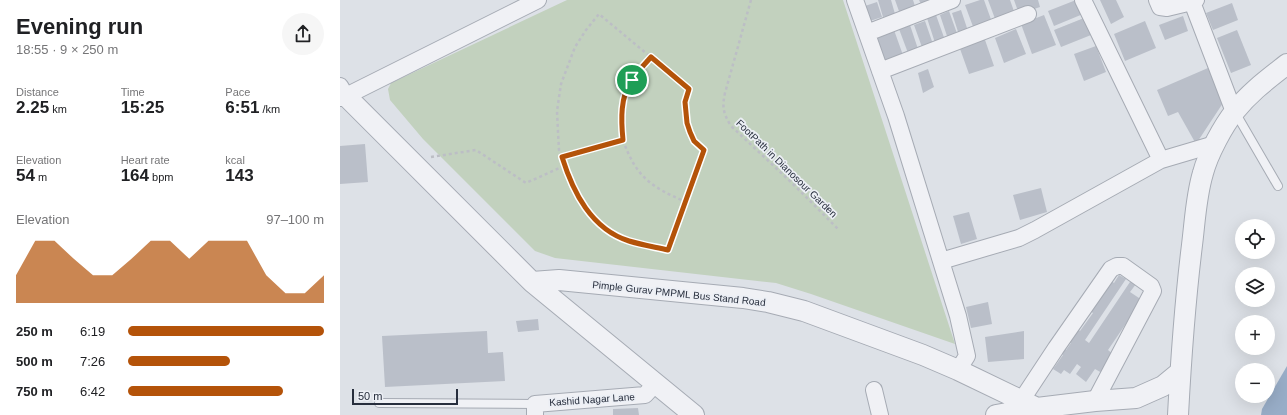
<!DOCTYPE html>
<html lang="en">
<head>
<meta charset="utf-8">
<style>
	body { margin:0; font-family:Helvetica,sans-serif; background:#f6f6f6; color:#202124; height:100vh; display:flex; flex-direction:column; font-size:15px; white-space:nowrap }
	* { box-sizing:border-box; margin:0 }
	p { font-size:13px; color:#757577 }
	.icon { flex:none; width:22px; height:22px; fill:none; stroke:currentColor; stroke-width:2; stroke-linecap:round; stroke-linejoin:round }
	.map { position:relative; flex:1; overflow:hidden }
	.panel { display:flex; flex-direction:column; background:#fff; width:340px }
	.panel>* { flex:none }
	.controls { position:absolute; left:895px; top:219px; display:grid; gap:8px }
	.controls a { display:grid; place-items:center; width:40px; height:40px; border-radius:50%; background:#fff; box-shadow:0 4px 16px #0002; font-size:20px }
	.scale { position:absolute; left:12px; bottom:10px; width:106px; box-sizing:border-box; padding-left:4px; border:2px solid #272e3d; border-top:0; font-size:11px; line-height:14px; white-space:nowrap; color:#272e3d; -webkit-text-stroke:3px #eceff5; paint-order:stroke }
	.pin { position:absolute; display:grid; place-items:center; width:34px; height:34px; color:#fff; margin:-17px; border:2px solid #fff; border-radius:50%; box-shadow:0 1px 4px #0007 }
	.round { display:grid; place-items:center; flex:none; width:42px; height:42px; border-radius:21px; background:#f6f6f6 }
	.overview { display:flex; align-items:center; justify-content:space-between; height:68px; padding:0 16px }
	h1 { font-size:22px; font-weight:700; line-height:30px }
	.metrics { display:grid; grid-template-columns:repeat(3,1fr); gap:6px; height:68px; padding:4px 16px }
	.metrics div { display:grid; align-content:center }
	.metrics b { font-size:17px; font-weight:700 }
	.metrics small { font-size:11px; font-weight:400 }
	.metrics p { font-size:11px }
	.chart { height:112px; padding:8px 16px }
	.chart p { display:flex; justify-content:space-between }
	.chart svg { width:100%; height:72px; margin-top:4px; fill:#b45309; opacity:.7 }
	ul { padding:0 16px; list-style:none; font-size:13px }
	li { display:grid; grid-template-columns:64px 48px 1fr; align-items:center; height:30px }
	li i { height:10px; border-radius:5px; background:#b45309 }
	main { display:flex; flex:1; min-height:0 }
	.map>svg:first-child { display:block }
</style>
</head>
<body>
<main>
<section class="panel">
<div class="overview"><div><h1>Evening run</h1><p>18:55 · 9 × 250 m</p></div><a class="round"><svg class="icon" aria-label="share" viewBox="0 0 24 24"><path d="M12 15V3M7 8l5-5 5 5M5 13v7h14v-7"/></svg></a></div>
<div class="metrics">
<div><p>Distance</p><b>2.25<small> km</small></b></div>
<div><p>Time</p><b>15:25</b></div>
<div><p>Pace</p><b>6:51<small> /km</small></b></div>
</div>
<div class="metrics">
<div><p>Elevation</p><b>54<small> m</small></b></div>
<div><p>Heart rate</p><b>164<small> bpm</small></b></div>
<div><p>kcal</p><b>143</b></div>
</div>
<div class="chart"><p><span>Elevation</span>97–100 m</p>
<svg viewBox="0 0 160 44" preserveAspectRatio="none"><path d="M0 44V27L10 6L20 6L30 17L40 27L50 27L60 17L70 6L80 6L90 17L100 6L110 6L120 6L130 27L140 38L150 38L160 27V44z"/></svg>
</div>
<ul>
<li><b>250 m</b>6:19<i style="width:100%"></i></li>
<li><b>500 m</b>7:26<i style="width:52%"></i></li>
<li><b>750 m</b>6:42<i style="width:79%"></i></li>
</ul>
</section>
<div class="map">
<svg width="947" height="415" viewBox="0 0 947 415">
	<rect width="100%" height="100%" fill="#dde1e7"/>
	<path fill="#c2d1be" d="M227,0h276l112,344 -144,-50 -35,-11 -221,-25 -20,-7 -112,-112 -33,-39 -2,-11 3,-6z"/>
	<path fill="#98adc7" d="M947,366v49h-26l1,-6z"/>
	<path fill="#babfc9" d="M538,0h13l4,14 -12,3z
		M555,0h18l3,9 -16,5z
		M579,0h14l-12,4z
		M640,0h4l9,25 -18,7 -10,-27z
		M648,0h22l6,17 -19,7z
		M674,0h24l2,7 -21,7z
		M736,0l7,14 -29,12 -6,-15z
		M760,0h16l8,17 -13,7z
		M537,2l5,15 -12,4 -5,-15z
		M892,3l6,17 -25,10 -7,-17z
		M621,10l8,24 -9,4 -8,-25z
		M609,11l10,28 -10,3 -9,-27z
		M596,15l10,28 -10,3 -9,-28z
		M704,15l12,30 -24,9 -11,-30z
		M843,16l5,15 -23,9 -6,-15z
		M744,18l7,17 -30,12 -7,-17z
		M585,21l9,26 -11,3 -9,-25z
		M805,21l11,27 -31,13 -11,-27z
		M570,25l8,24 -10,4 -9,-24z
		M676,29l10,25 -22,9 -9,-25z
		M554,30l10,28 -19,6 -9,-28z
		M897,30l14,35 -20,8 -14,-35z
		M644,37l10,29 -25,8 -10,-28z
		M756,46l10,26 -22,9 -10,-27z
		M868,68l15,35 -27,41 -18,-32 -10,4 -11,-26z
		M588,69l6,18 -11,6 -5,-20z
		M25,144l3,38 -28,2v-38z
		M701,188l6,24 -27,8 -7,-25z
		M629,212l8,27 -16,5 -8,-28z
		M779,275l7,4 -41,61 4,3 45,-67 5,4 -9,12 12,8 -34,50 6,5 -12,18 -7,-4 -9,13 -10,-8 5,-7 -4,-3 -7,10 -6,-4 -3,4 -8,-5 10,-14 -3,-2 4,-5 2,2 5,-7 -5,-3 9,-13 5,4 13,-18 -3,-2 20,-31 4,3z
		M648,302l4,22 -21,4 -5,-21z
		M198,319l1,11 -21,2 -2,-11z
		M147,331l1,22 15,-1 2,29 -120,6 -3,-51z
		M684,331v28l-36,3 -3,-25z
		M298,408l1,7h-26v-6z"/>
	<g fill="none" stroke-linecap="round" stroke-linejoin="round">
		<g stroke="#a6abb4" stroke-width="10">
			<path id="service" d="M895,112l43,74
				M39,403l156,1"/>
		</g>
		<g stroke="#a6abb4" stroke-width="18">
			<path id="minor" d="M515,0l41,116 62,200 9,40 -9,14
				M743,0l78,160 54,-16
				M817,0l3,7 7,1 25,-6
				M856,0l-4,2 42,110
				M527,33l85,-33
				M540,71l148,-57
				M0,86l6,10 192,-96
				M601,261l78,-23 16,-8 126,-70
				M534,390l6,25
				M681,401l35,-53 55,-79 6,-3h6l28,20 2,5 -58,110
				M195,415v-11l110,-9 11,-12"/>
		</g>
		<g stroke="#a6abb4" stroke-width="22">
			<path id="tertiary" d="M0,96h6l186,186 162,133
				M192,282l27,-2 184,18 25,4 36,9 119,44 35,15 79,38
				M656,415l41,-7 58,-7 41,-3 27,-12 17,-14
				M838,415c3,-57 7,-113 14,-170 3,-24 4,-49 11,-72 5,-19 20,-47 32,-62 15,-19 33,-32 52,-47"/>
		</g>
		<path stroke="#bcbec5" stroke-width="2.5" stroke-dasharray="3 3" stroke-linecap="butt" d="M411,0l-26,93c-3,14 -2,20 6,33l62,58 46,46
			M283,140c13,37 28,47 63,62
			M91,157l45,-7 50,33 38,-17 10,26 18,26 20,15 16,7 40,10 36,-100 -10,-9 -5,-9 -2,-9 -2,-21 4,-13 -90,-75 -13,16 -11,17 -14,37 -4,27 1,21 1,18 5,16
			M222,157l61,-17c-2,-20 -3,-43 9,-61 6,-8 13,-15 19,-22"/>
		<use href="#service" stroke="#f0f1f5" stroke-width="8"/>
		<use href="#minor" stroke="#f0f1f5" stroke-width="16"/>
		<use href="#tertiary" stroke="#f0f1f5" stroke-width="20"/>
	</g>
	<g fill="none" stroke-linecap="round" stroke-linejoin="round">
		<g stroke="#fff" stroke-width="8">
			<path id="route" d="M311,57l38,32 -4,13 2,21 3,9 4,9 10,9 -36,100c-13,-3 -26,-5 -39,-9 -38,-12 -56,-49 -67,-84l61,-17c-2,-20 -3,-43 9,-61 6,-8 13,-15 19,-22z"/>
		</g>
		<use href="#route" stroke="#b45309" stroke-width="5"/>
	</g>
	<g text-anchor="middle" stroke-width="3.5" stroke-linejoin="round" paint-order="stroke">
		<g font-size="10" fill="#272e3d" stroke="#eceff5">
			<text transform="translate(447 168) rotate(44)" y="4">FootPath in Dianosour Garden</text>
			<text transform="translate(339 293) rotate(6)" y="4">Pimple Gurav PMPML Bus Stand Road</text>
			<text transform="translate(252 399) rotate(-4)" y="4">Kashid Nagar Lane</text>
		</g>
	</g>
</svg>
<div class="controls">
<a><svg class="icon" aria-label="locate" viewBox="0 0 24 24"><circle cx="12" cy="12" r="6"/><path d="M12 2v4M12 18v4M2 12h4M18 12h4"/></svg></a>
<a><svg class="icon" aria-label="layers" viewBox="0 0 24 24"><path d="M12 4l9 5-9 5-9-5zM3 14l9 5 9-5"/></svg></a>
<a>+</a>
<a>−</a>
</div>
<div class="scale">50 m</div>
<div class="pin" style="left:292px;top:80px;background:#1e9e55"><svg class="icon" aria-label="arrive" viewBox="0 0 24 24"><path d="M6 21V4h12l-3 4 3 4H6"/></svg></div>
</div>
</main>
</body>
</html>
